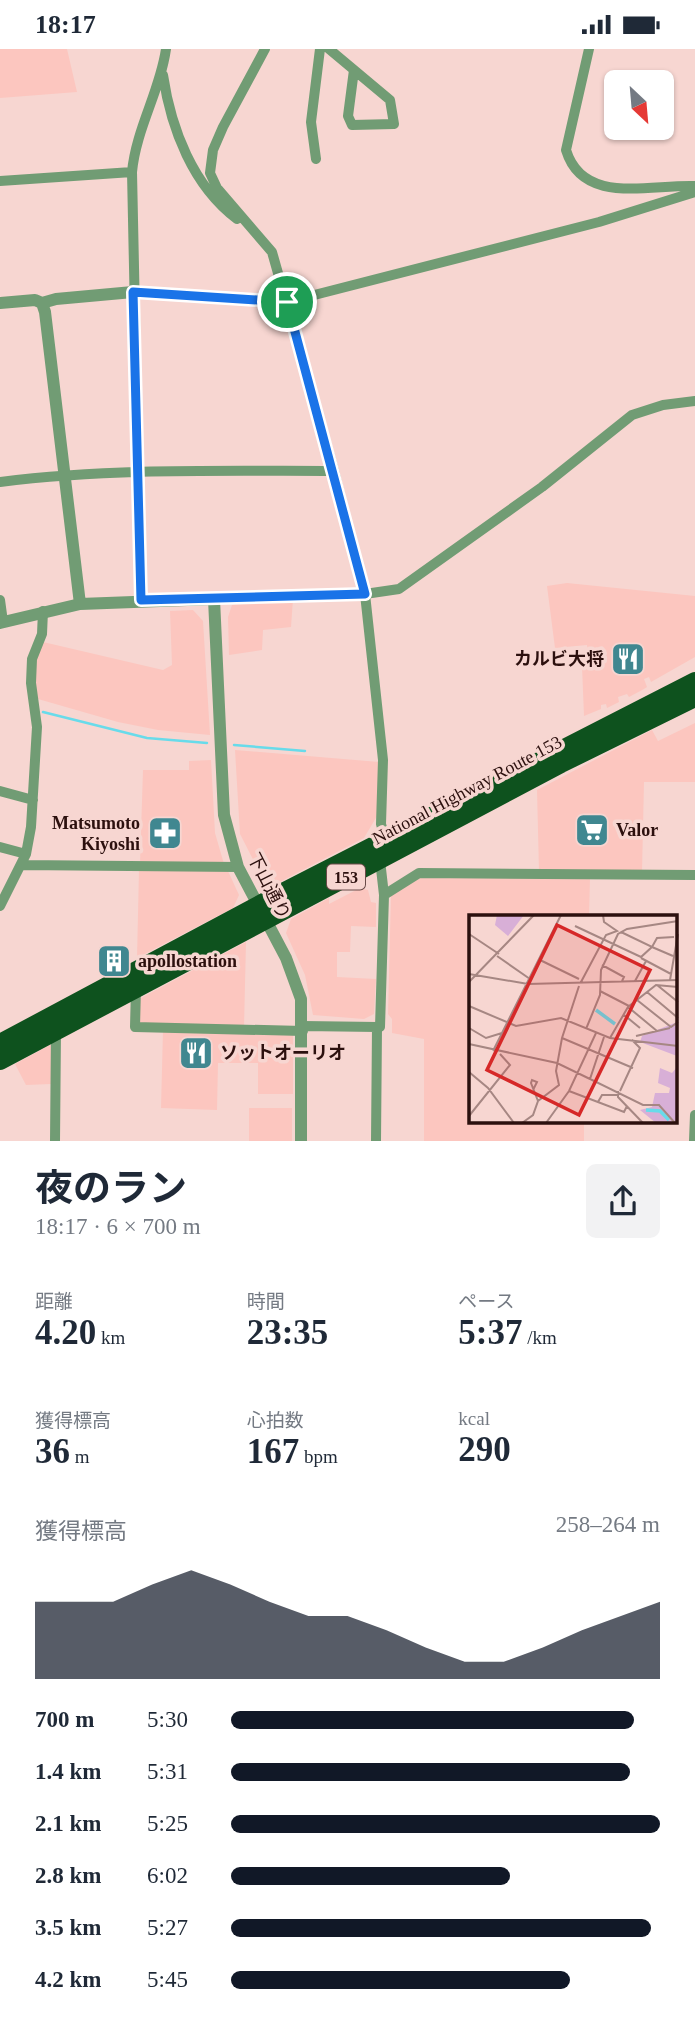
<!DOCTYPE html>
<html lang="ja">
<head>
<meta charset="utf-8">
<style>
	body { margin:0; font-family:"Times New Roman","Noto Sans JP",serif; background:#f2f2f3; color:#1f2937; height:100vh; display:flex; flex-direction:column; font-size:26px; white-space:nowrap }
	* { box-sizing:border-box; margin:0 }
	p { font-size:23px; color:#747a83 }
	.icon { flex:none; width:38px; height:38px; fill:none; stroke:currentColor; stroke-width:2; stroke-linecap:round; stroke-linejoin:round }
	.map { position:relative; height:1092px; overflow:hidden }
	.panel { display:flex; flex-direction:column; background:#fff; flex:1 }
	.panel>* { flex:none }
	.needle { width:46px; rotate:154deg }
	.tools { position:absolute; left:604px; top:21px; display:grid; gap:14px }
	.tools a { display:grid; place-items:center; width:70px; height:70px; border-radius:10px; background:#fff; box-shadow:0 2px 5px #0004; font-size:35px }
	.pin { position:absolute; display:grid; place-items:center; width:60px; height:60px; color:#fff; margin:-30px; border:4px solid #fff; border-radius:50%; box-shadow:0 2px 7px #0007 }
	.round { display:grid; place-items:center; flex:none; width:74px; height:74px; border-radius:10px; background:#f2f2f3 }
	.summary { display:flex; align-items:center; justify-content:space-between; height:119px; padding:0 35px }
	h1 { font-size:38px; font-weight:700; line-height:52px }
	.stats { display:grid; grid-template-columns:repeat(3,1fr); gap:10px; height:119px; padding:7px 35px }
	.stats div { display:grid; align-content:center }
	.stats b { font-size:35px; font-weight:700 }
	.stats small { font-size:19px; font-weight:400 }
	.stats p { font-size:19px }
	.chart { height:196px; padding:14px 35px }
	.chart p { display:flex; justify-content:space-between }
	.chart svg { width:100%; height:126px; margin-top:7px; fill:#111827; opacity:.7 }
	ul { padding:0 35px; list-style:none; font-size:23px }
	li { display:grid; grid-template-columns:112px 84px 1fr; align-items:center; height:52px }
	li i { height:18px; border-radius:9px; background:#111827 }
	.status { display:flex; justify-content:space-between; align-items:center; height:49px; padding:0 35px; background:#fff; direction:ltr }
	.status svg { height:19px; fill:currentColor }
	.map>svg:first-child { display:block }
</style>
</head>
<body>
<div class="status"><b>18:17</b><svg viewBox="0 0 49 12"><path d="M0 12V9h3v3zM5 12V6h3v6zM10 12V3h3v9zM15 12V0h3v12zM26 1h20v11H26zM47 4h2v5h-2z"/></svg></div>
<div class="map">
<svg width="695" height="1092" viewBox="0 0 695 1092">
	<rect width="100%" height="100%" fill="#f7d6d1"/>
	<path fill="#fcc6bf" d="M0,0h67l10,43 -77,6z
		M567,534l128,13v61l-44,25 -2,-5 -5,2 3,8 -3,2 -15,8 -2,-3 -9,3 1,5 -12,6 -1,-4 -5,1v4l-17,7 -2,-50 7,-2 -2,-19 -32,3 -8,-62z
		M293,550l-2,28 -28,3 -1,20 -33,5 -1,-38 4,-12z
		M193,561l10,11 7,114 -52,-5 -40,-8 -80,-23 -4,-15 2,-25 7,-17 120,28 9,-5 -2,-54z
		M695,674v59h-51l-2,90 -103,-1 -2,-81 115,-60 6,11z
		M235,701l144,12 -2,54 -13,22 -90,47 -9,-2 -25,-49z
		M211,711l4,73 9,31 -84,-1 3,-93h46v-9z
		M139,821l89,1 11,24 -6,13 -96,50z
		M422,827l168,2 -1,39h-118v205h113v19h-160v-102l-32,-6v-14l-4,-5 3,-119z
		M360,839l8,2 3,12 5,1v24l-25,-1 -1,26h-13v25l39,2 -2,35 -10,5 -51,-4 -8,-40 -19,-42 5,-14 38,-21v6z
		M246,893l-2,86 -106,-3 1,-26z
		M163,981l130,4v60h-35v-31h-40l-1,47 -56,-2z
		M52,995l-1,40 -25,1 -11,-21z
		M249,1059h43v33h-43z"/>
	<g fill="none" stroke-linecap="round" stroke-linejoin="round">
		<path stroke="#68dbea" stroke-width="2.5" d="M43,663l104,26 60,5
			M234,696l71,6"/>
		<path stroke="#719c74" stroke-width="10" d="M265,0l-42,78 -10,23 -3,23 7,15 55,64 62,219 31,123 18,166 -2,64 4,15
			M329,0l61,51 4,24 -42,1 -4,-9 6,-46
			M589,0l-23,101c17,56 84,34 129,36
			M163,26c8,54 30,111 74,144
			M316,110l-5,-37 9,-73
			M0,132l132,-9
			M133,243l154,10 312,-80 96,-30
			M0,433c111,-14 222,-11 334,-11
			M214,550l151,-5 34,-5 143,-102 90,-72 31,-10 32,-4
			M0,551l3,22
			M141,551l-9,-428c4,-43 28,-81 34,-123
			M0,742l33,9
			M0,798l26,7
			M21,816l217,2
			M384,846l35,-22 276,2
			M0,857l26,-52 5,-27 6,-100 -6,-44 1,-24 10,-25 1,-23
			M136,939l-1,39 168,4
			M303,977l74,1
			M55,1092l1,-110
			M376,1092l1,-114h3l4,-132 -4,-35
			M694,1092l1,-26"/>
		<path stroke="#719c74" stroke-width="12" d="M0,254l35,-3 7,3 3,9 35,292
			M42,254l14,-4 77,-7
			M0,574l80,-19 134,-5 10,216 14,52 48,91 15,41v142"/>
		<path stroke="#0e521e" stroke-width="18" d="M0,994l273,-146 422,-216
			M0,1012l561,-297 134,-66"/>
	</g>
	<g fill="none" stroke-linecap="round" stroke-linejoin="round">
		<g stroke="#fff" stroke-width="14">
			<path id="route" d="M133,243l154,10 78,292 -224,6z"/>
		</g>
		<use href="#route" stroke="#1a73e8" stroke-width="9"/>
	</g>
	<defs>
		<g id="restaurant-square" transform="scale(1.75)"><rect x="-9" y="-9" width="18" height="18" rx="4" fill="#408790" stroke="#f7d6d1"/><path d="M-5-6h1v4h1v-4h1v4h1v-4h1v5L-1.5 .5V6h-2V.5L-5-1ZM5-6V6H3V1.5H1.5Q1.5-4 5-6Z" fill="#fff"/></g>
		<g id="supermarket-square" transform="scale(1.75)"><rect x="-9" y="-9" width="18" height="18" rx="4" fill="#408790" stroke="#f7d6d1"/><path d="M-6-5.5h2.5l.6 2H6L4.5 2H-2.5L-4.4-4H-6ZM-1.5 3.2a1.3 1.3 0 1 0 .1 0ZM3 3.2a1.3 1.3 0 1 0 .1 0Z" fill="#fff"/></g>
		<g id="pharmacy-square" transform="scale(1.75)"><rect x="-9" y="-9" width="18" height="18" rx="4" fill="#408790" stroke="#f7d6d1"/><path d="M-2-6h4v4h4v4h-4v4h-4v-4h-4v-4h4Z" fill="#fff"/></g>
		<g id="building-square" transform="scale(1.75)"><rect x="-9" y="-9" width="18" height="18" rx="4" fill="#408790" stroke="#f7d6d1"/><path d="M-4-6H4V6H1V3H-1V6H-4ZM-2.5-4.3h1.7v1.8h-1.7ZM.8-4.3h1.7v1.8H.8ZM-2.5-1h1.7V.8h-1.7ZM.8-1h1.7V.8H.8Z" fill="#fff"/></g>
	</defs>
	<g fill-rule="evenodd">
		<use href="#restaurant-square" x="628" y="610"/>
		<use href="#supermarket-square" x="592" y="781"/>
		<use href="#pharmacy-square" x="165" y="784"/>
		<use href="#building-square" x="114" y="912"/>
		<use href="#restaurant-square" x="196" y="1004"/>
	</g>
	<g text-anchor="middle" stroke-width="7" stroke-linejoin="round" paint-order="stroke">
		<rect fill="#f7d6d1" stroke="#694b48" stroke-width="2" x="327" y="815.5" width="38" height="25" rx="5"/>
		<g font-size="16" font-weight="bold" fill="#2c100e">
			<text x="346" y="834">153</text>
		</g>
		<g font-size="18" font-weight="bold" fill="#2c100e" stroke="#f7d6d1" text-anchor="start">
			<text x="604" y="616" text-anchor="end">カルビ大将</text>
			<text x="140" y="780" text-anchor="end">Matsumoto<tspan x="140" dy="21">Kiyoshi</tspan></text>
			<text x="616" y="787">Valor</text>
			<text x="138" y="918">apollostation</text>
			<text x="220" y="1010">ソットオーリオ</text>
		</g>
		<g font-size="18" fill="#2c100e" stroke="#f7d6d1">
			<text transform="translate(467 741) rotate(-28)" y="6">National Highway Route 153</text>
			<text transform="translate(269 837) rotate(63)" y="6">下山通り</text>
		</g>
	</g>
	<g transform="translate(469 866)">
		<rect width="208" height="208" fill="#f7d6d1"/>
		<path d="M28,0h27l-16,21 -13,-11zM208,107v34l-37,-14 2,-6zM208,152v56h-21l-16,-13 12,-3 3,-14h14l1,-5 -12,-5 2,-15 12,5z" fill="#d8afd7"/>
		<path fill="none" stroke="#68dbea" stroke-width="3.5" d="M127,95l19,14M177,195l14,1 9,9"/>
		<path fill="none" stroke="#a68783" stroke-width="2" d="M106,11l66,31 11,-10 21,9M152,17l31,15 5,-9 17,-1M0,19l30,20M28,41l33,23M172,43l30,16M71,45l39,19M133,50l22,12 -2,4M0,59l59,10 150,-4M201,65l8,-46M166,66l11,-20M0,67l65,-67M112,67l25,-47 11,-4 -13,-9 -1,-7M188,70l21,17M131,76l29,15M178,77l31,26M168,85l34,27 7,-5M0,91l47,20 45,-8 49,20 68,8M159,92l29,24M154,99l17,14M0,113l17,10 16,-5M117,114l14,-34 1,-25 17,-36 9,-5 51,-8M167,121l34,-8M135,122l-14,42 53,26h16l16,18M93,123l71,30M141,123l18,-31 28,-22 22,2M0,129l88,19 33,16M24,136l68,-136M0,157l19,16 26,35M100,176l55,21 3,-6M149,176v6l25,26M151,176l20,-43 -8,-8M69,186l21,-16 -3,-14 6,-33 17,-52M129,187l4,-7h15M0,201l41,-51 -10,-11M53,208l11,-8 5,-14 -7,-18 1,-3 5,2 -4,8M77,208l23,-32 27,-58"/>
		<path fill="#d62828" fill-opacity="0.15" stroke="#d62828" stroke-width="3.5" d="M88,10l93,45 -71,145 -92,-45z"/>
		<rect width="208" height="208" fill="none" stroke="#2c100e" stroke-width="3.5"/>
	</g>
</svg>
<div class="tools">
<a><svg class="needle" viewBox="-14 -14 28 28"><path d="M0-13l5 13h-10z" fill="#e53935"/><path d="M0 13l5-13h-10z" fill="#747a83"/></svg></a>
</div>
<div class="pin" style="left:287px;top:253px;background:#1e9e55"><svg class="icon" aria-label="arrive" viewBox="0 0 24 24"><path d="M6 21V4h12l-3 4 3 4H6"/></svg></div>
</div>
<section class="panel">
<div class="summary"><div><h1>夜のラン</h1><p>18:17 · 6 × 700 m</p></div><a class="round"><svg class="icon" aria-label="share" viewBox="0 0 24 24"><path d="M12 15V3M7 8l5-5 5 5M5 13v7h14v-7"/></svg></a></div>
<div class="stats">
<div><p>距離</p><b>4.20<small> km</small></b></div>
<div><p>時間</p><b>23:35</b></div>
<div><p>ペース</p><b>5:37<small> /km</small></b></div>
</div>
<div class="stats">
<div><p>獲得標高</p><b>36<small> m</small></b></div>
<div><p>心拍数</p><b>167<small> bpm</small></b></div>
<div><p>kcal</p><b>290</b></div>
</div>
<div class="chart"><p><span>獲得標高</span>258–264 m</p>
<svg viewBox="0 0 160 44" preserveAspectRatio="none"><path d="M0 44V17L10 17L20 17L30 11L40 6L50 11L60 17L70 22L80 22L90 27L100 33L110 38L120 38L130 33L140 27L150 22L160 17V44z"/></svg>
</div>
<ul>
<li><b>700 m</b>5:30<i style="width:94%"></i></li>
<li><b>1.4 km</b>5:31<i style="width:93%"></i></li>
<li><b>2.1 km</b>5:25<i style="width:100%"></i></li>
<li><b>2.8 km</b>6:02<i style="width:65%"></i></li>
<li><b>3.5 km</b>5:27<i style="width:98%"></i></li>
<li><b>4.2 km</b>5:45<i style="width:79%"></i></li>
</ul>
</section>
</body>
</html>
